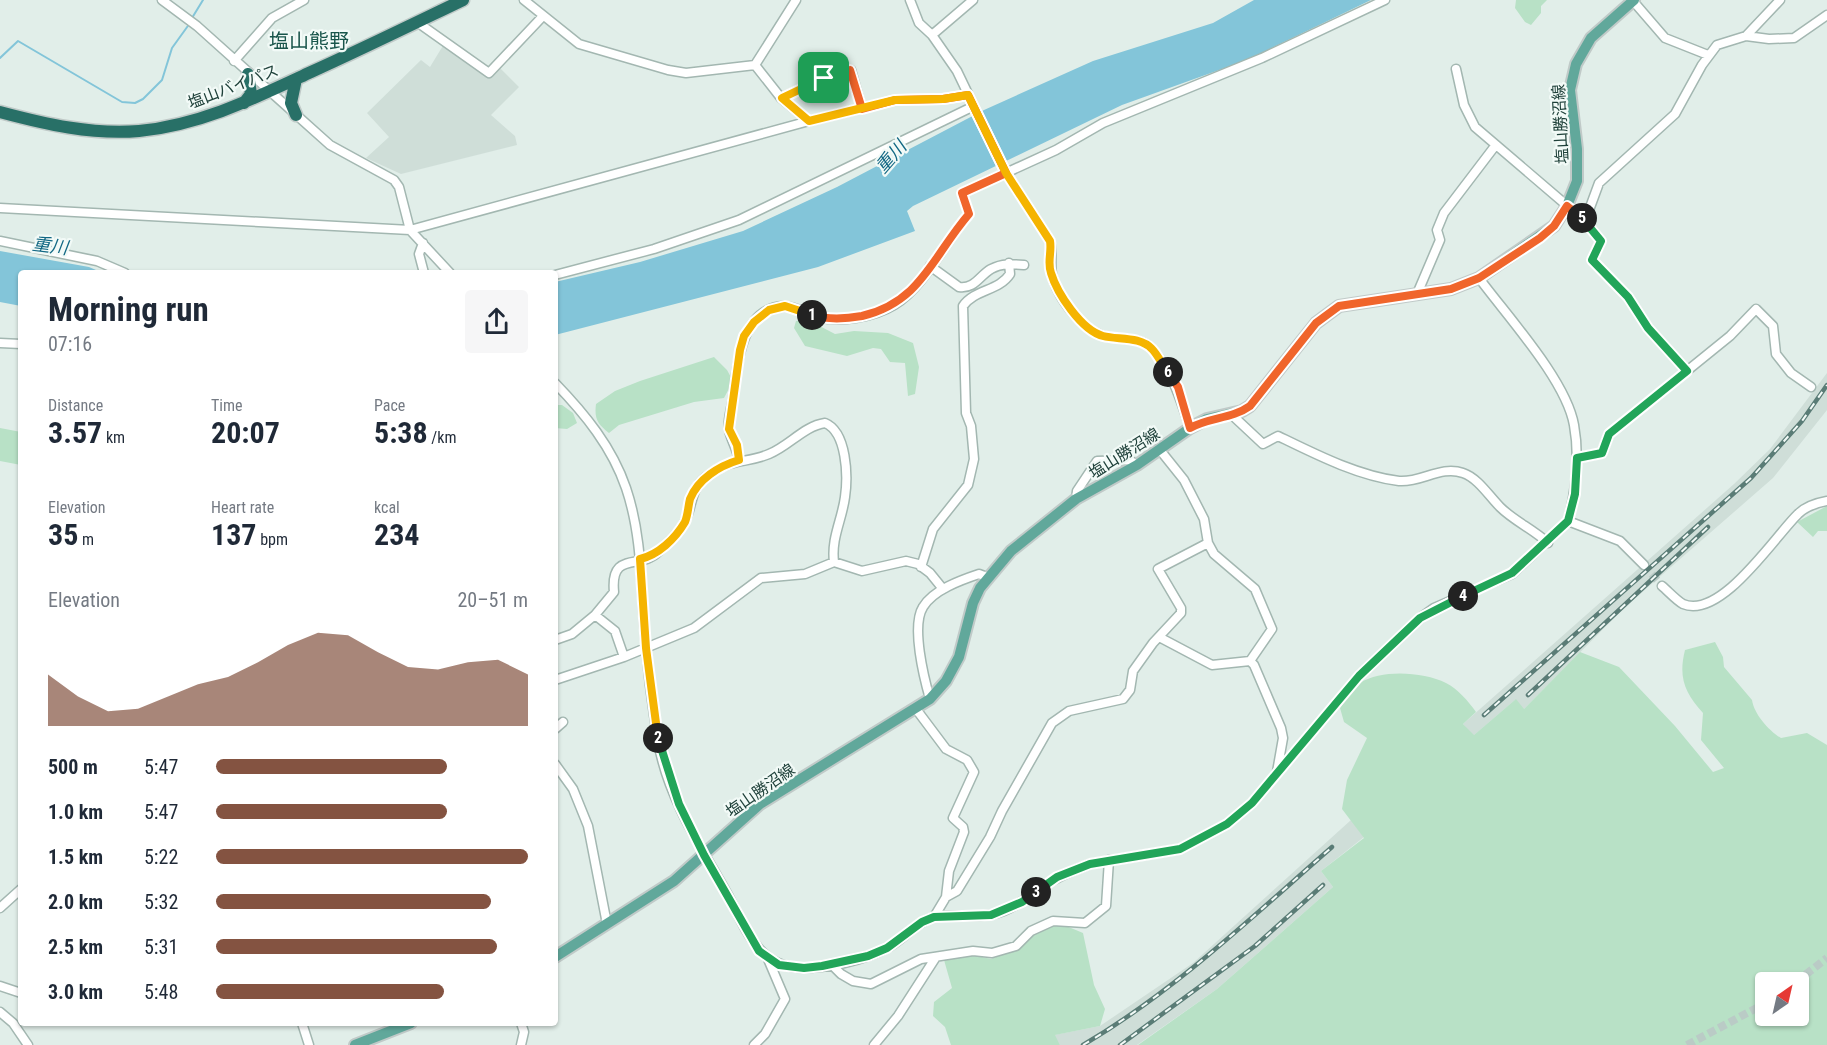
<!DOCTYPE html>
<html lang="en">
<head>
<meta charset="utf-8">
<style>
	body { margin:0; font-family:"Roboto Condensed","Noto Sans JP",sans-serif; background:#f6f6f7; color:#1f2937; height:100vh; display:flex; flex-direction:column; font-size:22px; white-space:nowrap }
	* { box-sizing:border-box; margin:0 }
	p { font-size:20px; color:#747a83 }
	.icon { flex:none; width:33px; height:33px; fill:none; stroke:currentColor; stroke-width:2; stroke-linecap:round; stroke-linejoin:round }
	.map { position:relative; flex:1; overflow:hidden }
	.sheet { position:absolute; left:18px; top:270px; width:540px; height:756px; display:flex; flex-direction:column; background:#fff; border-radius:6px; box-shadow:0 2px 4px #0004 }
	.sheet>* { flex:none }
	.needle { width:39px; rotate:34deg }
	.controls { position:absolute; left:1755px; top:972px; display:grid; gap:12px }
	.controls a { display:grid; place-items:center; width:54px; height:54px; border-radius:6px; background:#fff; box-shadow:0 2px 4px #0004; font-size:30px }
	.pin { position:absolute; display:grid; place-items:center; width:51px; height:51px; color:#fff; margin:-26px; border-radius:12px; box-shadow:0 3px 9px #0006 }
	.km { position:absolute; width:30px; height:30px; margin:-15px; border-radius:50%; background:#222; color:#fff; font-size:16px; line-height:30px; text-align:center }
	.round { display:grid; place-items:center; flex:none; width:63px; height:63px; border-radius:6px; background:#f6f6f7 }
	.summary { display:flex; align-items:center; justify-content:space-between; height:102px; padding:0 30px }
	h1 { font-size:33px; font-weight:700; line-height:45px }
	.metrics { display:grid; grid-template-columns:repeat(3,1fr); gap:9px; height:102px; padding:6px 30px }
	.metrics div { display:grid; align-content:center }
	.metrics b { font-size:30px; font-weight:700 }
	.metrics small { font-size:16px; font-weight:400 }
	.metrics p { font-size:16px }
	.chart { height:168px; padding:12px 30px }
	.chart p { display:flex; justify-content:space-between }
	.chart svg { width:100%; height:108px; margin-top:6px; fill:#845341; opacity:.7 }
	ul { padding:0 30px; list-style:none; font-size:20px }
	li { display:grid; grid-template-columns:96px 72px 1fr; align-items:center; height:45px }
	li i { height:15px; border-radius:8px; background:#845341 }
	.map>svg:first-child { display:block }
</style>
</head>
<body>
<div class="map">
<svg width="1827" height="1045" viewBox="0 0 1827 1045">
	<rect width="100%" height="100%" fill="#e1eee9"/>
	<path fill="#cfded8" d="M444,44l45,32 10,-9 20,20 -28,28 24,21 2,9 -116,29 -35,-16 23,-21 -22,-24 54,-53 9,7z
		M1827,373v37l-54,68 -149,130 -101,102 -8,-10 -42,36 -10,-12 271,-240 36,-35z
		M1351,820l13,17 -43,34 12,16 -116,102 -80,56h-77l-6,-10 46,-9 93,-63z"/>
	<path fill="#b8e1c6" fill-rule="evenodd" d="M1516,0h31l-6,6v7l-10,12 -6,-3 -10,-14z
		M806,319l29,15 19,-3 34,2 25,10 6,24 -4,27 -7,2 -3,-33 -15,-1 -9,-13 -8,-1 -26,8 -42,-10 -11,-18 2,-7z
		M714,357l13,13 6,11 -9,17 -30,4 -75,23 -10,8c-11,-9 -15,-14 -13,-29l19,-13 25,-10z
		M555,405h7l11,8 4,10 -10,6 -12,-1z
		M0,428l21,4v33l-21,-4z
		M1827,506v25h-9l-5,6 -16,-15z
		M1715,642l8,15 1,10 28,33c2,14 17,31 29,38l26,-5 20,12v300h-689l79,-56 116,-102 -12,-16 43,-33 -22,-29 5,-29 20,-42 -23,-16 -4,-14c6,-8 12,-20 20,-25 22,-14 63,-11 86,0 12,6 22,18 30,29l-13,12 11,11 42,-36 8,10 56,-57 39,15 56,59 38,46 11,-4 -23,-28 2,-27c-18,-20 -25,-35 -18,-63zM1766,982h32v34h-32z
		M1059,923l24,10 11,52 11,24 -5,17 -45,9 5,10h-109l-6,-18 -12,-11 1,-14 18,-14 -8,-28 24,-6 23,5 31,-12 11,-14z"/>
	<path fill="#83c5d9" d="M1254,0h117l-124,60 -125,45 -209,101 -6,5 8,20 -97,36 -263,68v-53l85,-20 103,-31 94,-44 147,-77 109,-49 120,-38z
		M0,251l89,16 14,6h-82v33l-21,-4z"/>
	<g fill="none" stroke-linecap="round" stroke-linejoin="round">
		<path stroke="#83c5d9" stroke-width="2" d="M192,18l11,-18
			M0,58l18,-17 104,61 13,1 8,-4 19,-19 10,-32 18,-25"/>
		<path stroke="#bacbc6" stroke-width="8" stroke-dasharray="8 4" stroke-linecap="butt" d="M1644,565l18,21
			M1796,982l31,-24
			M1687,1045l79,-42"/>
		<g stroke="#a3b7b1" stroke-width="11">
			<path id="minor" d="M162,0l35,26 133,119 64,35 5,7 11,43 40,43
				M524,0l55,44 89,26 18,3 69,-8
				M910,0l9,23 13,12 25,36 49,102 44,68c4,18 -3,28 7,48 8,17 27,40 44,46 15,6 40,0 52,15 20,24 27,48 37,78
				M1633,1l32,37 43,17
				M417,22l72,51 54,-57
				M932,35l41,-35
				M1746,36l23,3 25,-1 33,-23
				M234,61l38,-43 32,-18
				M755,65l26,33 28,23
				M755,65l41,-65
				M1456,69l8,36 11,22 110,94 14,-38 76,-69 27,-49 15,-20 29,-9 34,-36
				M781,98l43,-20 27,-8 11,39
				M0,208l410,22 399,-109 86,-21 48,-1 25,-4
				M1585,221l16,20 -9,19 36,37 20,31 39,43
				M0,241l97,20 28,12
				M423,243l-4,11 5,19
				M930,266l29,21c16,2 20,-11 32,-18 11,-6 22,-5 33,-4
				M555,275l99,-26 85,-29 235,-114
				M1479,278c28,38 87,102 95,147 6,33 2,65 -6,96
				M1417,294l23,-54 -3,-10 7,-17 51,-67
				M0,343l21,1
				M555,383c30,31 57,64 71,105 15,44 15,91 18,136 3,41 8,82 15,122 10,54 44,104 70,151 17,33 30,70 72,71 27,0 62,-7 86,-20 16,-8 27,-24 44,-30 23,-7 48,3 73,-7 15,-6 28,-17 41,-26 14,-9 29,-15 45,-21l90,-15 47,-25 25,-21 107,-127 61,-58 14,-10 78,-34 56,-53 52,20 24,24
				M1232,415l31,29 15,-8c37,18 80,40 121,45 22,2 42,-16 64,-8 15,5 26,23 37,34 14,14 33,22 48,36
				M1160,450l24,30 20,39 4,24 6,11 41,35 17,40 -22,32
				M1577,458l25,-5 7,-19 121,-98 26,-27 17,17 3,28 15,19 20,14
				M739,460c-2,-11 -8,-20 -10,-30 -2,-9 3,-23 4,-32 4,-31 7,-90 51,-92 10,0 24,8 34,11 22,6 56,0 76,-12 29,-17 52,-64 75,-91l-7,-21 94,-43 47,-27 159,-65 123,-58
				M1076,499l1,-8 20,-30 32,-1 8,5
				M921,567l12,-38 35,-44 6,-26 -3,-33 -5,-13 -3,-107c12,-17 36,-15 47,-32l-1,-11
				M1662,586c6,5 14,14 21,18 38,16 92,-68 115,-90 8,-8 18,-11 29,-13
				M595,615l19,-23c-4,-42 27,-22 44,-40 9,-9 22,-19 27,-31 8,-15 5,-32 21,-44 23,-19 39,-13 63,-23 20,-8 35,-28 56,-31 22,9 23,53 20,74 -3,23 -14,41 -11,65
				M1159,637l53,28 38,-4
				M555,640l17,-6 23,-19 20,16 9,26
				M1250,661l4,4 27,63 2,10 -6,34
				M555,680l69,-23 70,-29 67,-50 44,-4 29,-12 28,9 44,-10 12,3 12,9 13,16
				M930,699c-6,-21 -19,-73 -7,-92 10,-17 38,-27 56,-33l8,3
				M916,709l30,40 21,11 7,12 -21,46 10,9 1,5 -15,39 -3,26 -12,20
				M555,729l8,-7
				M555,764l18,25 15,37 19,98
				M946,897l11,-6 33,-54 12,-26 50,-88 17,-12 54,-12 7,-9 3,-19 20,-28 28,-30v-5l-23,-39 50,-26
				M0,908l21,-19
				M832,965l9,9 12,7 18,3 50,-25 52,-8 19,2 24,-7 15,-15 22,-10 32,2 21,-17 3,-46
				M0,986l21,7
				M0,1012l13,11 15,22
				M302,1023l7,22
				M521,1045l3,-13 -3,-9
				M754,1045l11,-11 20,-35 -17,-40
				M874,1045l24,-29 38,-59"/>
		</g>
		<g stroke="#c0cac8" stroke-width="14">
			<path id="major" d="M555,957l119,-76 86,-77 170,-105 16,-18 13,-24 14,-54 7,-15 31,-37 65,-52 61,-34 53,-37 17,-9 35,-8 8,-5 66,-83 23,-17 112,-17 28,-11 75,-52 13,-20 10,-25v-32l-7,-59 6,-26 15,-26 43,-38
				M355,1045l56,-22"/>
		</g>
		<g stroke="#c0cac8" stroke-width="15">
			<path id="highway" d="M296,79l-5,24 5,12
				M244,103l7,-9 -3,-20
				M0,112c45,12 92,23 139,19 62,-6 116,-33 172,-59 51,-23 102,-48 152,-72"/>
		</g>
		<use href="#minor" stroke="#fff" stroke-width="8"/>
		<use href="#major" stroke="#61a89b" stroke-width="10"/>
		<use href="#highway" stroke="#287067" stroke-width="12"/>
		<g stroke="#5a7c76" stroke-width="4.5">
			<path id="rail" d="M1528,695l180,-168
				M1484,715l267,-237 51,-57 25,-36
				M1083,1045c92,-54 169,-128 249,-198
				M1120,1045l135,-99 68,-61"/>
		</g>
		<use href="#rail" stroke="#f2faf7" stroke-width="2" stroke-dasharray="7" stroke-linecap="butt"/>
	</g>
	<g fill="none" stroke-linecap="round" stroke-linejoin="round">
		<g stroke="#fff" stroke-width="12">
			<path id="split-1" d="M812,315c16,5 33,4 50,1 59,-14 70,-59 107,-102l-7,-21 44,-20 -38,-78 -25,4 -48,1 -33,9 -12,-39 -26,8"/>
		</g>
		<g stroke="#fff" stroke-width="12">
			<path id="split-2" d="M658,738l-12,-90 -6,-89c18,-4 35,-20 45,-37 3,-7 3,-15 5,-23 8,-20 29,-33 49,-39l-2,-15 -8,-16 11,-79 4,-14 10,-14 15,-12 16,-4 27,9"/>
		</g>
		<g stroke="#fff" stroke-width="12">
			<path id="split-3" d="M658,738l21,66 25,51 55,96 20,14 25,3 18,-2 46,-10 19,-8 35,-26 12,-5 57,-2 31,-13 14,-10"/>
		</g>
		<g stroke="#fff" stroke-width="12">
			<path id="split-4" d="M1036,892l21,-15 33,-13 90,-15 47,-25 25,-21 107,-127 61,-58 43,-22"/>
		</g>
		<g stroke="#fff" stroke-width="12">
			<path id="split-5" d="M1463,596l49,-23 56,-52 7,-27 2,-36 25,-5 7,-19 78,-63 -39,-43 -20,-31 -36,-37 9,-19 -19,-23"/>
		</g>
		<g stroke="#fff" stroke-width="12">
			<path id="split-6" d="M1168,372l10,15 12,41c19,-11 42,-9 60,-22l66,-83 23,-17 112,-17 28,-11 61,-40 14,-12 13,-20 15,12"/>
		</g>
		<g stroke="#fff" stroke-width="12">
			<path id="split-7" d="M824,78l-42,20 27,23 86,-21 48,-1 25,-4 38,78 44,68c2,11 -3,21 1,32 6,20 30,57 52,63 15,4 37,0 49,13 6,6 10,16 16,23"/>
		</g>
		<use href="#split-1" stroke="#f0652b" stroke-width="8"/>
		<use href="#split-2" stroke="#f5b400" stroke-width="8"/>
		<use href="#split-3" stroke="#22a559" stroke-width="8"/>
		<use href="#split-4" stroke="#22a559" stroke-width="8"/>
		<use href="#split-5" stroke="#22a559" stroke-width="8"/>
		<use href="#split-6" stroke="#f0652b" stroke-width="8"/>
		<use href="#split-7" stroke="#f5b400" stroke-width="8"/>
	</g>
	<g text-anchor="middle" stroke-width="4.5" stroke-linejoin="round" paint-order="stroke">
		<g font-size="16" fill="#1f413a" stroke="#f2faf7">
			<text transform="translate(233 86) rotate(-21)" y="6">塩山バイパス</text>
			<text transform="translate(1560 124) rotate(-93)" y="6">塩山勝沼線</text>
			<text transform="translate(1124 453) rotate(-32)" y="6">塩山勝沼線</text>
			<text transform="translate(760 790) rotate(-35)" y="6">塩山勝沼線</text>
		</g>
		<g font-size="18" font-style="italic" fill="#126884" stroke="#f2faf7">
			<text transform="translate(891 157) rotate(-49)" y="6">重川</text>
			<text transform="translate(50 246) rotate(7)" y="6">重川</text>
		</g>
		<g font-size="20" fill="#19554b" stroke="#f2faf7">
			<text x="309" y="48">塩山熊野</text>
		</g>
	</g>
</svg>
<div class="controls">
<a><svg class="needle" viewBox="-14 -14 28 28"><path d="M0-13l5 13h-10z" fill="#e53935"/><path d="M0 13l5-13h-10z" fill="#747a83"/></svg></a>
</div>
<div class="pin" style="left:824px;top:78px;background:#1e9e55"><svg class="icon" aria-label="arrive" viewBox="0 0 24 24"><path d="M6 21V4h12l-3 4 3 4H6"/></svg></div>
<b class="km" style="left:812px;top:315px">1</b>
<b class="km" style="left:658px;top:738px">2</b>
<b class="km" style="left:1036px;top:892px">3</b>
<b class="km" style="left:1463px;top:596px">4</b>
<b class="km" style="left:1582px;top:218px">5</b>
<b class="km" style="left:1168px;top:372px">6</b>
<section class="sheet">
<div class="summary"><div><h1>Morning run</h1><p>07:16</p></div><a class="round"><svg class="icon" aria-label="share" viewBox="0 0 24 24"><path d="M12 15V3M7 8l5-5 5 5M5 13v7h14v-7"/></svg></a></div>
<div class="metrics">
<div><p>Distance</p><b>3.57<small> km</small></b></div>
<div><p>Time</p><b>20:07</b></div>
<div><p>Pace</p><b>5:38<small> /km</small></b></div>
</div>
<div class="metrics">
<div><p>Elevation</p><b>35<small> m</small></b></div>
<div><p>Heart rate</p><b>137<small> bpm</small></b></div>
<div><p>kcal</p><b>234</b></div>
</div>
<div class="chart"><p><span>Elevation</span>20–51 m</p>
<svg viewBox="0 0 160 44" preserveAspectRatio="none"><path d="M0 44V23L10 32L20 38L30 37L40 32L50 27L60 24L70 18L80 11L90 6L100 7L110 14L120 20L130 21L140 18L150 17L160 23V44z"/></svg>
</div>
<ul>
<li><b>500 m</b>5:47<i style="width:74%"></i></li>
<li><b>1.0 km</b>5:47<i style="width:74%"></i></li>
<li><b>1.5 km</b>5:22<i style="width:100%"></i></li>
<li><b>2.0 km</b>5:32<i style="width:88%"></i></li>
<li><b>2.5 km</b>5:31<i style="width:90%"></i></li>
<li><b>3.0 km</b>5:48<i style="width:73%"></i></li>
</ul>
</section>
</div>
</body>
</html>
